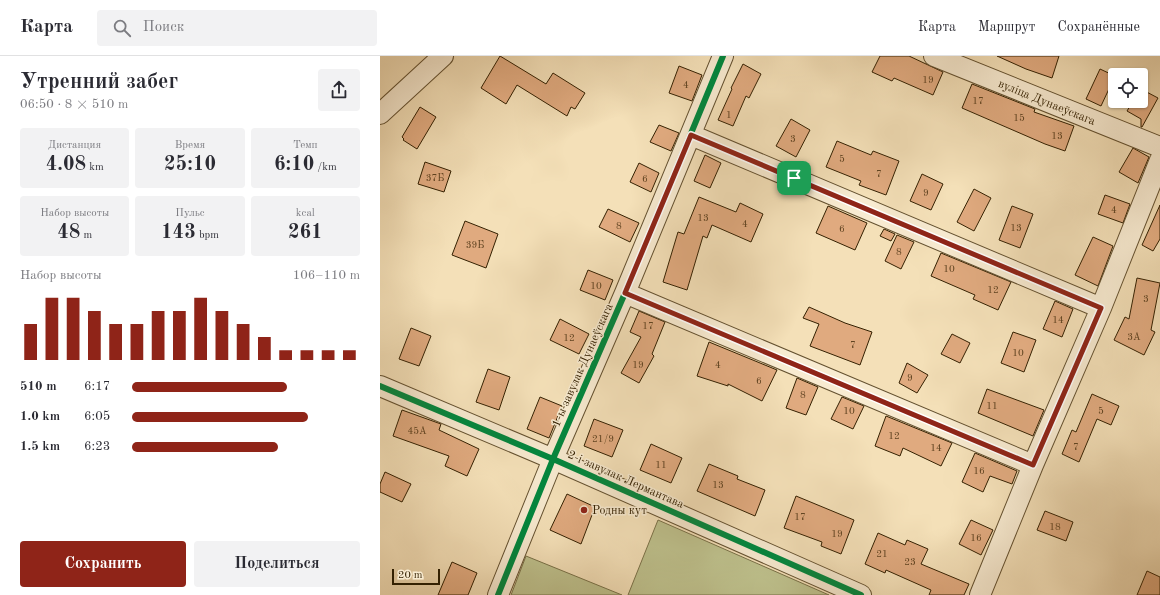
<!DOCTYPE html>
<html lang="ru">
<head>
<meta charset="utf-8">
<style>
	body { margin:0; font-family:"Old Standard TT",serif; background:#f2f2f3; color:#2b2b33; height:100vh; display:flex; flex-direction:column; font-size:15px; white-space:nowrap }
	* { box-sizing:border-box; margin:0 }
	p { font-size:13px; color:#7c7c81 }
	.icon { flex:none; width:22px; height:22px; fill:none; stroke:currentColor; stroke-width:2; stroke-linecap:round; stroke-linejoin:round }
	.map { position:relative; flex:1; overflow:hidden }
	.side { display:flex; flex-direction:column; background:#fff; width:380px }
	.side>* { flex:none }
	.tools { position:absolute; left:728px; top:12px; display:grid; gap:8px }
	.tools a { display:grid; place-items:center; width:40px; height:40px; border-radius:4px; background:#fff; box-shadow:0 1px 3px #0004; font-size:20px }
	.scale { position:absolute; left:12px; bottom:10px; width:48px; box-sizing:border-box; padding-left:4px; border:2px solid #342102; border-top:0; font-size:11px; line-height:14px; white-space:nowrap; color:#342102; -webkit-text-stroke:3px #f8ebd1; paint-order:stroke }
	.pin { position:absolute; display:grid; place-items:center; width:34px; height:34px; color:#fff; margin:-17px; border-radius:8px; box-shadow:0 2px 6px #0006 }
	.round { display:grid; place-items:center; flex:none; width:42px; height:42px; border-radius:4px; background:#f2f2f3 }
	.overview { display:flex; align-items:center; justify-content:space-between; height:68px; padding:0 20px }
	h1 { font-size:22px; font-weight:800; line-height:30px }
	.figures { display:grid; grid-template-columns:repeat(3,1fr); gap:6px; height:68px; padding:4px 20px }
	.figures div { display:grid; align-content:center; border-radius:4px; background:#f2f2f3; text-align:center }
	.figures b { font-size:20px; font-weight:800 }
	.figures small { font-size:11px; font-weight:400 }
	.figures p { font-size:11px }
	.chart { height:112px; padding:8px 20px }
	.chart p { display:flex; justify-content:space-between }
	.chart svg { width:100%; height:72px; margin-top:4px; stroke:#8f2418; stroke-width:6 }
	.button { display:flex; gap:8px; margin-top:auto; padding:8px 20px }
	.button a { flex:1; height:46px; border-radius:4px; background:#8f2418; color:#fff; font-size:16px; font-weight:800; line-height:46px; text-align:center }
	.button a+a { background:#f2f2f3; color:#2b2b33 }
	ul { padding:0 20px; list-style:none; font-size:13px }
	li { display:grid; grid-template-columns:64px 48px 1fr; align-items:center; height:30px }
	li i { height:10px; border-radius:5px; background:#8f2418 }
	header { display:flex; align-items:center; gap:24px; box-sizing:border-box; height:56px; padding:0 20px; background:#fff; border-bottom:1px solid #e1e1e2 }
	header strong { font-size:19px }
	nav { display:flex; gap:22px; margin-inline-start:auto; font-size:14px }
	.search { width:280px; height:36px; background:#f2f2f3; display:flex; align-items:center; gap:10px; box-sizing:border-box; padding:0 14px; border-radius:4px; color:#7c7c81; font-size:15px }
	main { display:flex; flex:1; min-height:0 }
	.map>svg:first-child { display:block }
</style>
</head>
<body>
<header>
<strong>Карта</strong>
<div class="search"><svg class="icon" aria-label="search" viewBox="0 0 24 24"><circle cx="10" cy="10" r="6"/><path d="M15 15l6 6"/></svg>Поиск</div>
<nav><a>Карта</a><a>Маршрут</a><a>Сохранённые</a></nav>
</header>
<main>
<section class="side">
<div class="overview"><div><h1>Утренний забег</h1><p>06:50 · 8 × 510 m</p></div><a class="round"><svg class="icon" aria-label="share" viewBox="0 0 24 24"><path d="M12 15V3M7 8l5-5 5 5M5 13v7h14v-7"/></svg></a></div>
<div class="figures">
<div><p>Дистанция</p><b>4.08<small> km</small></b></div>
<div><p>Время</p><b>25:10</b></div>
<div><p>Темп</p><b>6:10<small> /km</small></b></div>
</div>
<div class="figures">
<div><p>Набор высоты</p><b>48<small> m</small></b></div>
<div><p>Пульс</p><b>143<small> bpm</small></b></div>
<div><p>kcal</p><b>261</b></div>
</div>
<div class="chart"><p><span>Набор высоты</span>106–110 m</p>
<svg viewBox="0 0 160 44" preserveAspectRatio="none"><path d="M5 44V22M15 44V6M25 44V6M35 44V14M45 44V22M55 44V22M65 44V14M75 44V14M85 44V6M95 44V14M105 44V22M115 44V30M125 44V38M135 44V38M145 44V38M155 44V38"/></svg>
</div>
<ul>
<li><b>510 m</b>6:17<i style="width:68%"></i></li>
<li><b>1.0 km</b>6:05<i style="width:77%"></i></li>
<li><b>1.5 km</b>6:23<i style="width:64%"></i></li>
</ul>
<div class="button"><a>Сохранить</a><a>Поделиться</a></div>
</section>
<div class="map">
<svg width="780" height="539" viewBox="0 0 780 539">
	<rect width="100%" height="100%" fill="#f4e0b8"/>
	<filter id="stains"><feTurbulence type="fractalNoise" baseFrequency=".005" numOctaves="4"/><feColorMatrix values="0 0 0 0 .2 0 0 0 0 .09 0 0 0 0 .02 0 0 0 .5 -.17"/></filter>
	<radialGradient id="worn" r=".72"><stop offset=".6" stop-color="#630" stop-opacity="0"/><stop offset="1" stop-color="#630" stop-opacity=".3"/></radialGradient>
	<path fill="#bec18d" stroke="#797148" d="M278,464l171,75h-201z
		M146,500l96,39h-111z"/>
	<path fill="#e0aa7f" stroke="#342102" d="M120,0l46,28 7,-11 32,20 -10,16 -4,-2 -4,9 -50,-31 -11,19 -25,-16z
		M500,0h29l34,16 -10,23 -39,-17 -2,3 -20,-9z
		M617,0h62l-7,22 -26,-9z
		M363,8l18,10 -12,24 -3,-2 -13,30 -15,-6 14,-31 -1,-1z
		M299,10l23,9 -10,26 -23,-8z
		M720,13l15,7 -14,30 -15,-7z
		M592,28l63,25 -1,3 40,14 -9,25 -20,-7 -83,-36z
		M761,33l17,9 -16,29h-1v-8l-14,-8 6,-10h8z
		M40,51l16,10 -19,32 -14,-9 1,-1 -2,-2z
		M411,63l19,11 -14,27 -20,-11z
		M279,69l20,8 -8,18 -21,-9z
		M457,85l34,14 2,-4 26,10 -13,34 -27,-10 2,-4 -35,-14z
		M753,92l16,9 -11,26 -19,-11z
		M325,99l16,8 -11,25 -16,-7z
		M45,106l26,9 -7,21 -26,-8z
		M259,107l20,10 -8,19 -21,-10z
		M542,118l21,10 -12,26 -21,-9z
		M594,133l17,9 -17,33 -17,-9z
		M725,139l25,9 -7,19 -25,-9z
		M319,141l37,15 4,-9 23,11 -12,28 -39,-17 -5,13 -4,-2 -16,54 -24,-8 15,-50 6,2z
		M780,149v34l-7,12 -11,-6z
		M448,150l39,17 -12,27 -39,-17z
		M632,150l21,8 -13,34 -21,-8z
		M228,153l31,14 -9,19 -31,-15z
		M85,165l33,13 -12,34 -34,-13z
		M504,173l11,5 -4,7 -11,-5z
		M517,179l17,7 -13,27 -16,-8z
		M713,181l20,9 -15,40 -23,-11z
		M561,197l70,29 -13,28 -25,-11 2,-4 -44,-19z
		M208,214l25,10 -8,20 -25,-10z
		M757,222l23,5 -9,47 4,2 -11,23 -30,-15 11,-23 4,2z
		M675,245l18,8 -11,28 -19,-8z
		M429,251l36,16 27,9 -12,33 -50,-19 9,-22 -16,-6z
		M259,255l26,11 -13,32 2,2 -15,27 -18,-10 20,-36 -11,-5z
		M180,263l29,15 -10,20 -29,-14z
		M31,272l20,8 -12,30 -20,-7z
		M633,276l23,8 -12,32 -23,-9z
		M572,278l18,9 -10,20 -19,-9z
		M329,286l68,28 -15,31 -34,-17v2l-31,-10z
		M527,307l21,12 -11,18 -18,-10z
		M108,313l22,8 -11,33 -23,-8z
		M417,322l21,9 -12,28 -20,-7z
		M607,333l57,21 -11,26 -55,-23z
		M712,338l27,12 -8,19 -14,-6 -18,43 -17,-8 10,-24 4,2z
		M160,341l22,9 -13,32 -22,-9z
		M462,341l22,9 -11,23 -22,-10z
		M22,354l39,14 -2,6 40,19 -12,27 -22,-10 4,-10 -56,-20z
		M506,360l66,27 -11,23 -38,-18 -3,8 -25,-10z
		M214,363l29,11 -11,27 -28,-11z
		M271,388l31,14 -11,25 -31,-13z
		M595,397l42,18 -5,13 -22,-8 -7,16 -21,-10z
		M329,408l29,12 -1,3 28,11 -10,26 -58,-25z
		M5,416l26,12 -9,18 -22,-10v-8z
		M187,438l28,13 -14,37 -31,-14z
		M416,440l58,24 -13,34 -20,-8 1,-4 -38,-14z
		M665,455l28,11 -7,19 -29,-11z
		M591,464l22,10 -12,25 -22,-11z
		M498,477l27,12 2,-5 21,9 -7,15 48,20 -5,11h-35l2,-5 -45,-20 -1,3 -20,-9z
		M72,506l25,11 -9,22h-30z
		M767,515l13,6v18h-23z"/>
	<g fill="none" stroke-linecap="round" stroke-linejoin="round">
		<g stroke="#645130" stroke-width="22">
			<path id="minor" d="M554,0l226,91
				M0,58l63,-58
				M311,79l410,173
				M245,237l408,172
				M0,330l173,73 308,136
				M118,539l55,-136 72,-166 98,-237
				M600,539l53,-130 68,-157 59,-148"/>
		</g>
		<use href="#minor" stroke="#f8ebd1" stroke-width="20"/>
		<g stroke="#f8ebd1" stroke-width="8">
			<path id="cycleway" d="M0,330l173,73 308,136
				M118,539l55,-136 72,-166 98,-237"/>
		</g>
		<use href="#cycleway" stroke="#00873e" stroke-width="6"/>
	</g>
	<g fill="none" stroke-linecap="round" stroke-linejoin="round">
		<g stroke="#fff" stroke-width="8">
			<path id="route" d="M311,79l410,173 -68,157 -408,-172z"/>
		</g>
		<use href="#route" stroke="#8f2418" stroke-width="5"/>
	</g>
	<circle fill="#8f2418" stroke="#f8ebd1" stroke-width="1.5" cx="204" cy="454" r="4"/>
	<g text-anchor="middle" stroke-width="3" stroke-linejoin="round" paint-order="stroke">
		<g font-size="10" fill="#5f4321">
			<text x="548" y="27">19</text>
			<text x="306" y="32">4</text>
			<text x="598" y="48">17</text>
			<text x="349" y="62">1</text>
			<text x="639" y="65">15</text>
			<text x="677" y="83">13</text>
			<text x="413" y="86">3</text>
			<text x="462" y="106">5</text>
			<text x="499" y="121">7</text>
			<text x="55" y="125">37Б</text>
			<text x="265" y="126">6</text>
			<text x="546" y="140">9</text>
			<text x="734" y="157">4</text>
			<text x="323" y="165">13</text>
			<text x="365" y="171">4</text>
			<text x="239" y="173">8</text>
			<text x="636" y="175">13</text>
			<text x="462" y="176">6</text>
			<text x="95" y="192">39Б</text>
			<text x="519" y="199">8</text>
			<text x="569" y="216">10</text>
			<text x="216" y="233">10</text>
			<text x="613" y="237">12</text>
			<text x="766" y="246">3</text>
			<text x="678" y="267">14</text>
			<text x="268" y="273">17</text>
			<text x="754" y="284">3А</text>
			<text x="189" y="285">12</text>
			<text x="473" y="292">7</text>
			<text x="638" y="300">10</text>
			<text x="258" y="312">19</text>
			<text x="338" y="312">4</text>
			<text x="530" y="325">9</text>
			<text x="379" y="328">6</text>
			<text x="423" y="342">8</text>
			<text x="612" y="353">11</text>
			<text x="469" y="358">10</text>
			<text x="721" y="358">5</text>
			<text x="37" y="378">45А</text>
			<text x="514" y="383">12</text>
			<text x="223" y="386">21/9</text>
			<text x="696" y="394">7</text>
			<text x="556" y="395">14</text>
			<text x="281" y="412">11</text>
			<text x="599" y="418">16</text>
			<text x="338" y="432">13</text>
			<text x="420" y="464">17</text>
			<text x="675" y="474">18</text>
			<text x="457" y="481">19</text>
			<text x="596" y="485">16</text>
			<text x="502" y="501">21</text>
			<text x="530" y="509">23</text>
		</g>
		<g font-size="12" fill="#342102" stroke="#f8ebd1">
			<text transform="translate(667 46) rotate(22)" y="4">вуліца Дунаеўскага</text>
			<text transform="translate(202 309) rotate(-66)" y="4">1-ы завулак Дунаеўскага</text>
			<text transform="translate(246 423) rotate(24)" y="4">2-і завулак Лермантава</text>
		</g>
		<g font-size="12" fill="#342102" stroke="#f8ebd1" text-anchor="start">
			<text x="212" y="458">Родны кут</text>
		</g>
	</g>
	<rect width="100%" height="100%" filter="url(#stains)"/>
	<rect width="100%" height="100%" fill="url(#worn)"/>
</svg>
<div class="tools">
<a><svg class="icon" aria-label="locate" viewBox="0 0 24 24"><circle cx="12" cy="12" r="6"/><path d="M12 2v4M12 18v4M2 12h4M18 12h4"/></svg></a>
</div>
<div class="scale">20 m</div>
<div class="pin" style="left:414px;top:122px;background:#1e9e55"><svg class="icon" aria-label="arrive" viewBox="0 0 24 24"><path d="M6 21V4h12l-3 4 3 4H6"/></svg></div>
</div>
</main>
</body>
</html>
